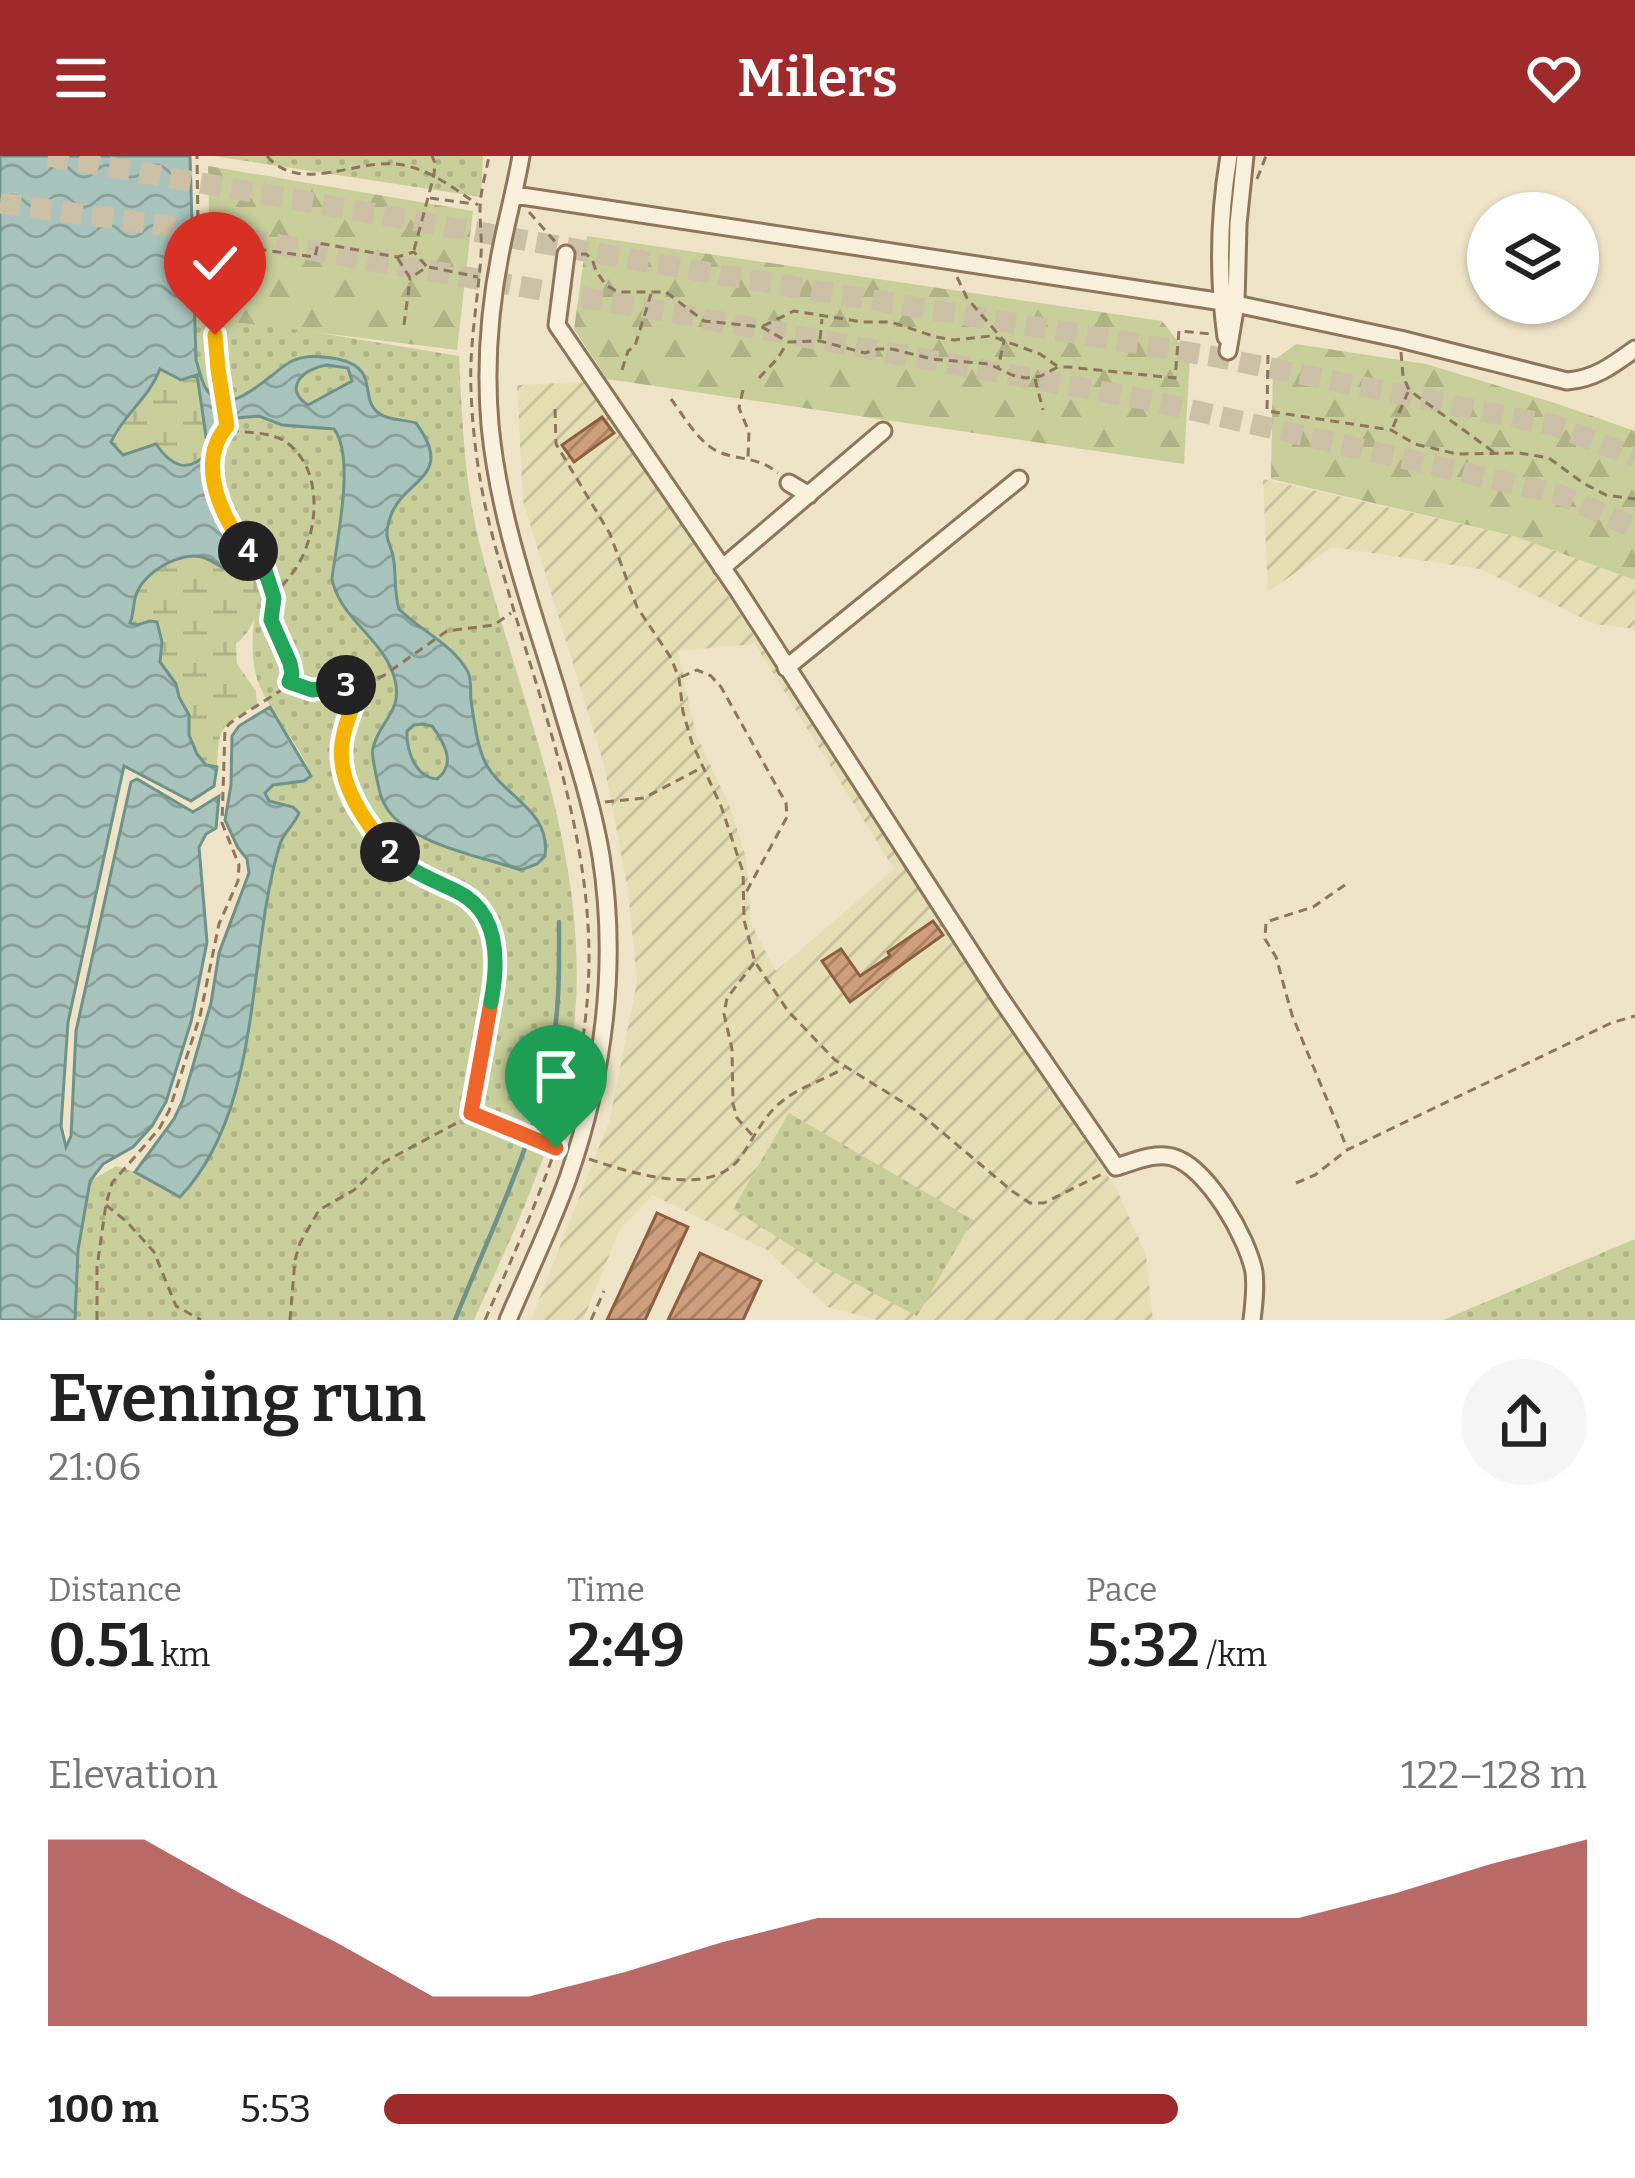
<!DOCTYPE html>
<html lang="en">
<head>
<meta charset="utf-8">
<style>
	body { margin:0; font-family:Bitter,serif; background:#f6f6f6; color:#222; height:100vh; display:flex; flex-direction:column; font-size:45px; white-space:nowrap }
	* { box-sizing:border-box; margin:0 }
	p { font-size:39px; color:#767676 }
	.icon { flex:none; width:66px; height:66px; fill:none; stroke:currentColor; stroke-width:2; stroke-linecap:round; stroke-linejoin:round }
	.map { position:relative; height:1164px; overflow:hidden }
	.panel { display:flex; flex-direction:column; background:#fff; flex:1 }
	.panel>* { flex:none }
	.fabs { position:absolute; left:1467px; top:36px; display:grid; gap:24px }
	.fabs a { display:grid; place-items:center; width:132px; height:132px; border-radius:50%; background:#fff; box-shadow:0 3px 9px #0004; font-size:60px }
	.pin { position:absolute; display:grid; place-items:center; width:102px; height:102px; color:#fff; margin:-123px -51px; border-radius:50% 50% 50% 0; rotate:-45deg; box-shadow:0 0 12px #0007 }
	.pin .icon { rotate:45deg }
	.km { position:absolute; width:60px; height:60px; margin:-30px; border-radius:50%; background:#222; color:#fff; font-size:33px; line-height:60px; text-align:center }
	.round { display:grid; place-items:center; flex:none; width:126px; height:126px; border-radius:63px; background:#f6f6f6 }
	.overview { display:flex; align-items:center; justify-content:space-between; height:204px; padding:0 48px }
	h1 { font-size:66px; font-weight:600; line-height:90px }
	.stats { display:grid; grid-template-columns:repeat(3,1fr); gap:18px; height:204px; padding:12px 48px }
	.stats div { display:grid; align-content:center }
	.stats b { font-size:60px; font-weight:600 }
	.stats small { font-size:33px; font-weight:400 }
	.stats p { font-size:33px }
	.chart { height:336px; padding:24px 48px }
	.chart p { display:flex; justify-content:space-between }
	.chart svg { width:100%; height:216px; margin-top:12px; fill:#9e2a2b; opacity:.7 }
	ul { padding:0 48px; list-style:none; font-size:39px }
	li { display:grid; grid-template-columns:192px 144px 1fr; align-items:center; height:90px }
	li i { height:30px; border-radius:15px; background:#9e2a2b }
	header { display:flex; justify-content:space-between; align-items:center; height:156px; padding:0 48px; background:#9e2a2b; color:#fff; font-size:54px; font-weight:600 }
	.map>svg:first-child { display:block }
</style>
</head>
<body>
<header><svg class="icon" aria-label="menu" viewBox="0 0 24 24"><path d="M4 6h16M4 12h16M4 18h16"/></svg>Milers<svg class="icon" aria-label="heart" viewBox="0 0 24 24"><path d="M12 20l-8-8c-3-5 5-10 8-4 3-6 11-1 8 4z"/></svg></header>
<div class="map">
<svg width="1635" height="1164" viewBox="0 0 1635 1164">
	<defs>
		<pattern id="farmland-furrows" width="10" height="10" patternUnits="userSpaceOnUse" patternTransform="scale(3)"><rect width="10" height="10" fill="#e6deb5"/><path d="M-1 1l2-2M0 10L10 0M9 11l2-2" fill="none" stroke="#c6bf9b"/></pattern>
		<pattern id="grass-dots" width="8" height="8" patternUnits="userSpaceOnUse" patternTransform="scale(3)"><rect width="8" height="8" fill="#c9cf9b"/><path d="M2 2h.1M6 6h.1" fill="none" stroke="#aeb285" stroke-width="1.8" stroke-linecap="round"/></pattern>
		<pattern id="forest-firs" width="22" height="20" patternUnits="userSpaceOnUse" patternTransform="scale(3)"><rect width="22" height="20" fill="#c9cf9b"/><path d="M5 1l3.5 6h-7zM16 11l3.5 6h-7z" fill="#aeb285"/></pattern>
		<pattern id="wetland-marsh" width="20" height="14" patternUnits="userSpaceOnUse" patternTransform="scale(3)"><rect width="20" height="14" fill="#c9cf9b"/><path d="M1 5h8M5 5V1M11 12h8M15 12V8" fill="none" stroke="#aeb285"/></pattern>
		<pattern id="water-waves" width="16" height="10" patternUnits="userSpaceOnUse" patternTransform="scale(3)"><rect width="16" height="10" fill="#a9c4bc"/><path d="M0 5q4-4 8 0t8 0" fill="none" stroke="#8ba098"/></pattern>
		<pattern id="building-hatch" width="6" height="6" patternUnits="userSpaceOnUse" patternTransform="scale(3)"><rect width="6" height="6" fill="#cf9f7d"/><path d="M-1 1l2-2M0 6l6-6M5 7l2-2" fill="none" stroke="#a98266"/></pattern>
	</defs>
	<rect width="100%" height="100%" fill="#f0e4c8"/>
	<path fill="url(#farmland-furrows)" fill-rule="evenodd" d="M588,226l529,808 29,65 7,65h-276l-49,-13 -61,-57 -115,-55 -33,36 -36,89h-52l79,-201 27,-137 -9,-92 -24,-125 -81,-264 -6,-116zM755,488l139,225 -118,102 -25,-47 -5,-67 -16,-50 -34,-72 -18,-84z
		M1263,323l251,57 121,44v49l-40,-5 -115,-55 -148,-22 -64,45z"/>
	<path fill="url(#grass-dots)" d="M213,0h270l-2,41z
		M194,156l265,44c3,60 5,122 19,181 44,178 124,338 91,526 -16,90 -58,174 -95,257h-399l3,-70 12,-69 26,-15 19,6 45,25 60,-124 30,-189 12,-47 13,-14 -3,-16 -24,-6 -3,-8 7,-8 32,-4 7,-6c-11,-29 -34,-54 -48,-82 -19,-35 -7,-83 -3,-121 -8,-5 -17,-10 -23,-17 -26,-29 -25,-73 -30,-109 -6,-45 -11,-89 -13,-134z
		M789,957l184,107 -56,96 -93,-49 -91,-58z
		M1635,1083v81h-192z"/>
	<path fill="url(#forest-firs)" d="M208,10l265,45 -16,139 -246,-31z
		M587,80l575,85 28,36 -6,107 -577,-85 -33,-50z
		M1296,188l130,20 132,40 77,27v149l-121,-44 -243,-57 2,-118z"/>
	<path fill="url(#wetland-marsh)" d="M160,212l13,9 24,-3 11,79c-22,21 -44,5 -69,-5l-16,7 -13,-13 19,-31 14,-12z
		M185,398c22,2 34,16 54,20l7,-11 14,9c-3,30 0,52 -24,72l1,20 19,27 1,13c-35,24 -38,17 -40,63l-11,-2 -9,-11 -8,-19v-21l-10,-17 -6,-19 -13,-17 2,-19 -5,-20 -21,4 -6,-3c4,-11 3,-21 7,-30 7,-17 32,-32 48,-39z"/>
	<path fill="url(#water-waves)" stroke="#6f938a" stroke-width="3" fill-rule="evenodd" d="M0,0h190l6,204c3,9 5,19 9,27 22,39 66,-16 87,-26 14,-7 31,-5 46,-2 44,10 19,40 42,55 10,7 24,5 36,9 41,56 -14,55 -26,95 -8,25 2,23 4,44 2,16 0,30 5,47 20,21 54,35 69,63 4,9 2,19 3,28 3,20 6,47 15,64 18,33 65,46 59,92l-8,8 -16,6c-38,-13 -110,-26 -133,-60 -8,-11 -9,-22 -12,-35 -1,-8 -5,-19 -3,-27 6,-27 30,-36 22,-68 -10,-41 -55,-60 -63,-101 4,-36 24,-121 2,-150l-52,-4 -23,-9 -33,3 -19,24 -10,-68 -16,5 -21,-11c-11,29 -36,45 -49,73l12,13 33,-11c15,22 31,30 52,9 2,39 8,84 38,110l-7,12c-14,-3 -21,-12 -34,-17 -22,-9 -62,14 -69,37 -3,9 -2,18 -6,28l7,2 13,-4 7,1 5,20 -2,20 16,22 3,13 10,18v20l8,19 9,11 11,2 -3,19 -23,15 -67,-35 -56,256 -7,104 5,21 5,-11 5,-105 55,-249 6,-3 56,33 26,-16 -3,32 -10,6 -7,13 8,95 -16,80 -25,80 -14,24 -19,21 -30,17 -13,17 -12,69 -3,70h-75zM327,209l21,3 4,13 -44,24c-26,-17 -4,-37 19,-40zM423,568l9,2c12,16 25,38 5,53 -21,-1 -31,-28 -30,-48l7,-6z
		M270,551l41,69 -7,5 -31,4 -8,8 4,8 24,6 6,6c-5,12 -15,19 -19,31 -34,111 -16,264 -100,353l-45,-25 39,-53 9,-19 28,-97 8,-50 30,-80 -2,-14 -9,-11 -13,-28 6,-35 1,-49 7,-10z"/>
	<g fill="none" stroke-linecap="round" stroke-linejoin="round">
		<path stroke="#6f938a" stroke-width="4.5" d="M455,1164c36,-91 82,-180 98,-278 7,-40 6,-80 6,-120"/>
	</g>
	<path fill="url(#building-hatch)" stroke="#8d5f41" stroke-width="3" d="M602,261l12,16 -40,29 -12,-17z
		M933,765l10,14 -93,67 -28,-41 19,-12 19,27 30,-20 -2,-4z
		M657,1057l31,14 -43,93h-38z
		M700,1097l61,28 -18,39h-75z"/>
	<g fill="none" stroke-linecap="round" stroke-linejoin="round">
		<path stroke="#ccc0a6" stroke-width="21" stroke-dasharray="21 10" stroke-linecap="butt" d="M48,0l668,118 495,82 345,70 79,31
			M0,47l182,25 469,81 497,91 410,94 77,34"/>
		<g stroke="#8d765c" stroke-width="21">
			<path id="minor" d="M515,39l721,109 164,35 167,42c28,-2 46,-16 68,-32
				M566,98l-9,71 180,264 262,407 117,171c17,-5 39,-15 56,-10 35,9 76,82 82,115 2,16 0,32 -2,48
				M1226,181c-8,-59 -7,-122 3,-181
				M1228,195l8,-47 2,-80 7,-68
				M789,327l20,12
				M722,412l161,-137
				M786,512l233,-189
				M508,1164c20,-47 43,-94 60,-142 36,-103 50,-214 33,-322 -9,-54 -27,-106 -42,-158 -27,-90 -60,-178 -69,-273 -5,-58 0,-122 12,-180 6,-30 14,-59 19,-89"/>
		</g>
		<path stroke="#8d765c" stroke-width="3" stroke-dasharray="9 6" stroke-linecap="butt" d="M267,0c34,40 93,0 136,9 29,6 51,23 75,40
			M1257,23l9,-23
			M430,42l44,6
			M529,56l29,33
			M198,85l117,16 3,-14 79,14 17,-5 13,15 -17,11 -13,-21
			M414,94l20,-75 1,-12 -3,-7
			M581,98h5l6,5 4,12 10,14 12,7h48l38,29 58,6 26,15 32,-1 45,12 13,-4h14l40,10 57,5 23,11 14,3 15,-2 17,-9h11l106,11 4,-47 33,3
			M429,111l49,10
			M957,121l10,21 37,43 -6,27
			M404,169l6,-46
			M763,170l31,-15 69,11h28l45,15 18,3 37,-4 49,18 17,12
			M820,183l2,-20
			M1401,196l2,24 6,14 86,63
			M1268,199l-1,56 124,19 24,14 42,10 62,-1 30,5 34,25 23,12 29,4
			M622,214l6,-19 7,-5 16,-52
			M759,222l19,-20 9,-15
			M1035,223l8,31
			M743,234l-4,18 10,24 -1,25
			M671,243c12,16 26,41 44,51 20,11 42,5 63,23
			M555,253l1,35 54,90 27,73 34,51 8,20 4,34 9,31 29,63 22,66 1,48 11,42 33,49 47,49 82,51 95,80 18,12h14l60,-30
			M226,271c-23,27 -12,74 5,102 5,8 12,18 18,24 2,2 14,11 15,13 4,7 6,20 8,28
			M1393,271l15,-35
			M681,521l16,-7 14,6 10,11 65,116 1,14 -43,79
			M290,527l22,7 58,-9 13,-5 64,-45 47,-6 17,-12
			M605,646l39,-4 57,-30
			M1345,729l-32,22 -47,15 -1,17 11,18 16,58 55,133
			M473,957l83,36
			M752,979l-15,-17 -4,-14 -1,-55 -8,-35 3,-16 27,-35
			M589,1003c39,13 121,40 151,-1 15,-21 23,-43 45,-59 16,-12 41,-20 59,-31
			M1296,1027l19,-8 32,-25 264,-127 24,-7
			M106,1049l21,17 27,30 22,54 25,14
			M97,1164v-53l9,-63 6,-21 47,-54 10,-18 31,-95 19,-92 19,-43 1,-16 -17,-42 3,-94 5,-6 53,-34 7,-8c4,-30 -22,-49 -20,-70 3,-20 20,-31 29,-48 20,-35 24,-95 -13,-121 -14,-10 -38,-9 -55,-12l-4,-4 -9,-57 -3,-33 -16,-35 -2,-145
			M290,1164l5,-60 5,-17 19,-33 35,-20 30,-28 80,-43 7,-6c9,-48 35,-137 21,-181 -13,-41 -55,-42 -85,-64 -35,-25 -70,-81 -66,-126 2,-20 14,-41 22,-60
			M485,1164c53,-121 104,-227 104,-363 0,-121 -43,-239 -77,-353 -11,-38 -23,-76 -30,-114 -6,-33 -10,-67 -11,-100 -2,-45 7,-90 10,-135 1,-15 -1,-30 -1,-45 0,-18 6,-37 9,-54
			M591,1164l13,-29"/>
		<use href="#minor" stroke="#faf1dc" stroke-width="15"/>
	</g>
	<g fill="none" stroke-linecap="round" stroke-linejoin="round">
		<g stroke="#fff" stroke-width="24">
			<path id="split-1" d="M491,846l-20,111 85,35"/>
		</g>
		<g stroke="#fff" stroke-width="24">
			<path id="split-2" d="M390,696c20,20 41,27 66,39 44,21 43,70 35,111"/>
		</g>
		<g stroke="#fff" stroke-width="24">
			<path id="split-3" d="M346,529l17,-3c-8,18 -16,36 -20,55 -9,43 21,84 47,115"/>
		</g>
		<g stroke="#fff" stroke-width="24">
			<path id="split-4" d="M248,395l15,13 11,34 -3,22 19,43 2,11 -3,8 23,8 34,-5"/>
		</g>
		<g stroke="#fff" stroke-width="24">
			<path id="split-5" d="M215,179l3,34 9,57c-32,38 -5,92 21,125"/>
		</g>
		<use href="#split-1" stroke="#f0652b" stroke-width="15"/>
		<use href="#split-2" stroke="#22a559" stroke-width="15"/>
		<use href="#split-3" stroke="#f5b400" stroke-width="15"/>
		<use href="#split-4" stroke="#22a559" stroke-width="15"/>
		<use href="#split-5" stroke="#f5b400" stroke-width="15"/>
	</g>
</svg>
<div class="fabs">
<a><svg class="icon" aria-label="layers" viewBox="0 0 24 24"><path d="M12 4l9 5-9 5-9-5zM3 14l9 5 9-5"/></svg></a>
</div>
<div class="pin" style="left:556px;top:992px;background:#1e9e55"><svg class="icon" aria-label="arrive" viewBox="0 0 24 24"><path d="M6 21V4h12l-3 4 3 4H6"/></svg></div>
<div class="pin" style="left:215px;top:179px;background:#d93025"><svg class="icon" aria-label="check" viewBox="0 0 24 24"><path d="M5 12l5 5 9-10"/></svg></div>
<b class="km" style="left:390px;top:696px">2</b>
<b class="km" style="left:346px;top:529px">3</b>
<b class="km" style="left:248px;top:395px">4</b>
</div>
<section class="panel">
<div class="overview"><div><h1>Evening run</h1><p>21:06</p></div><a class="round"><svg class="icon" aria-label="share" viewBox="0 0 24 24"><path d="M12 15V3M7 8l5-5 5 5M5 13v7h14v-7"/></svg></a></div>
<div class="stats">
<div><p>Distance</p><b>0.51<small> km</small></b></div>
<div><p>Time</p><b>2:49</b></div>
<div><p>Pace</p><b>5:32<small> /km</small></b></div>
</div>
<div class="chart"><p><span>Elevation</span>122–128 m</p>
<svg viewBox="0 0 160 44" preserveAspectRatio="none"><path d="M0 44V6L10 6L20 17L30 27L40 38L50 38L60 33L70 27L80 22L90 22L100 22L110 22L120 22L130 22L140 17L150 11L160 6V44z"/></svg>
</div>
<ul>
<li><b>100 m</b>5:53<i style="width:66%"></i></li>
</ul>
</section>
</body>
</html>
